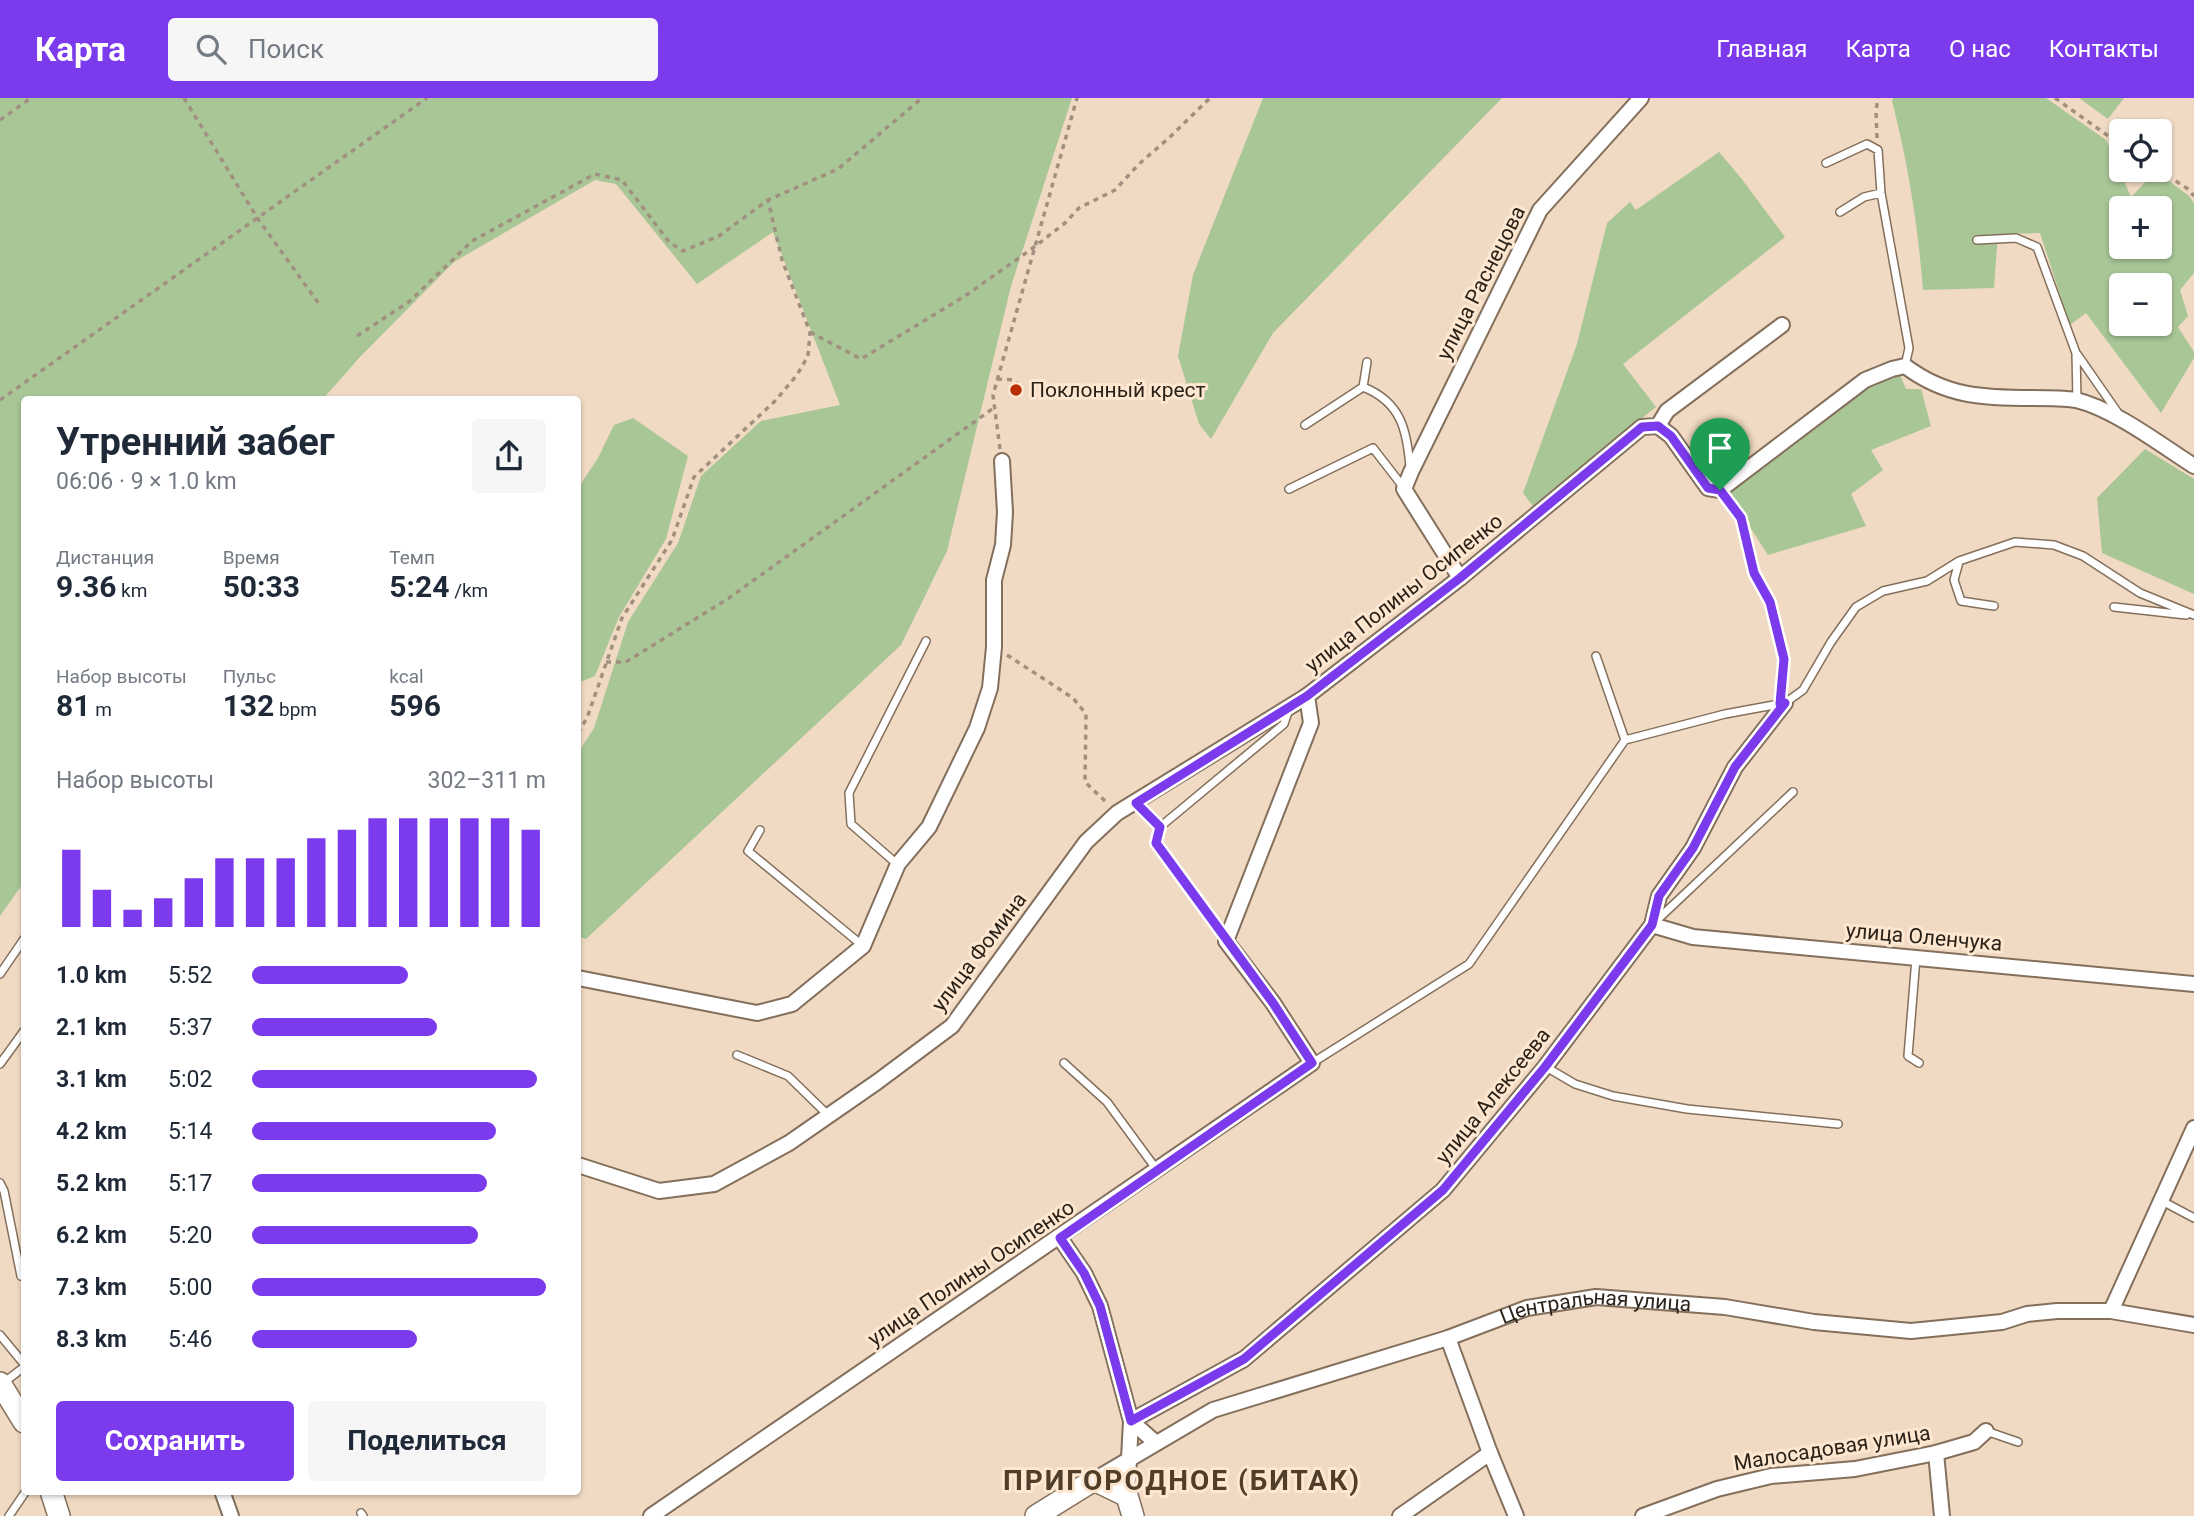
<!DOCTYPE html>
<html lang="ru">
<head>
<meta charset="utf-8">
<style>
	body { margin:0; font-family:Roboto,sans-serif; background:#f6f6f7; color:#1f2937; height:100vh; display:flex; flex-direction:column; font-size:26px; white-space:nowrap }
	* { box-sizing:border-box; margin:0 }
	p { font-size:23px; color:#747a83 }
	.icon { flex:none; width:38px; height:38px; fill:none; stroke:currentColor; stroke-width:2; stroke-linecap:round; stroke-linejoin:round }
	.map { position:relative; flex:1; overflow:hidden }
	.panel { position:absolute; left:21px; top:298px; width:560px; height:1099px; display:flex; flex-direction:column; background:#fff; border-radius:7px; box-shadow:0 2px 5px #0004 }
	.panel>* { flex:none }
	.fabs { position:absolute; left:2109px; top:21px; display:grid; gap:14px }
	.fabs a { display:grid; place-items:center; width:63px; height:63px; border-radius:7px; background:#fff; box-shadow:0 2px 5px #0004; font-size:35px }
	.pin { position:absolute; display:grid; place-items:center; width:60px; height:60px; color:#fff; margin:-72px -30px; border-radius:50% 50% 50% 0; rotate:-45deg; box-shadow:0 0 7px #0007 }
	.pin .icon { rotate:45deg }
	.round { display:grid; place-items:center; flex:none; width:74px; height:74px; border-radius:7px; background:#f6f6f7 }
	.head { display:flex; align-items:center; justify-content:space-between; height:119px; padding:0 35px }
	h1 { font-size:38px; font-weight:700; line-height:52px }
	.figures { display:grid; grid-template-columns:repeat(3,1fr); gap:10px; height:119px; padding:7px 35px }
	.figures div { display:grid; align-content:center }
	.figures b { font-size:30px; font-weight:700 }
	.figures small { font-size:19px; font-weight:400 }
	.figures p { font-size:19px }
	.chart { height:196px; padding:14px 35px }
	.chart p { display:flex; justify-content:space-between }
	.chart svg { width:100%; height:126px; margin-top:7px; stroke:#7c3aed; stroke-width:6 }
	.primary-button { display:flex; gap:14px; margin-top:auto; padding:14px 35px }
	.primary-button a { flex:1; height:80px; border-radius:7px; background:#7c3aed; color:#fff; font-size:28px; font-weight:700; line-height:80px; text-align:center }
	.primary-button a+a { background:#f6f6f7; color:#1f2937 }
	ul { padding:0 35px; list-style:none; font-size:23px }
	li { display:grid; grid-template-columns:112px 84px 1fr; align-items:center; height:52px }
	li i { height:18px; border-radius:9px; background:#7c3aed }
	header { display:flex; align-items:center; gap:42px; box-sizing:border-box; height:98px; padding:0 35px; background:#7c3aed; color:#fff }
	header strong { font-size:33px }
	nav { display:flex; gap:38px; margin-inline-start:auto; font-size:24px }
	.search { width:490px; height:63px; background:#f6f6f7; display:flex; align-items:center; gap:18px; box-sizing:border-box; padding:0 24px; border-radius:7px; color:#747a83; font-size:26px }
	.map>svg:first-child { display:block }
</style>
</head>
<body>
<header>
<strong>Карта</strong>
<div class="search"><svg class="icon" aria-label="search" viewBox="0 0 24 24"><circle cx="10" cy="10" r="6"/><path d="M15 15l6 6"/></svg>Поиск</div>
<nav><a>Главная</a><a>Карта</a><a>О нас</a><a>Контакты</a></nav>
</header>
<div class="map">
<svg width="2194" height="1418" viewBox="0 0 2194 1418">
	<rect width="100%" height="100%" fill="#f0dac4"/>
	<path fill="#a9c696" fill-rule="evenodd" d="M0,0h1072l-61,188 -64,265 -46,94 -315,294 -8,-2v-184l16,-25 34,-106 50,-79 23,-67 60,-55 79,-16 -67,-173 -76,52 -81,-100 -21,-4 -141,82 -95,96 -36,41h-299v483l-24,34z
		M1263,0h239l-229,235 -62,106 -12,-15 -21,-68 15,-81z
		M1893,0h153l60,42 25,57 25,-26 33,25 5,7v70l-14,17 8,26 -10,11 16,25v6l-33,55 -75,-100 -16,12 -30,-92 -42,1 -4,54 -71,2c-5,-64 -15,-127 -31,-189zM2121,110h39v39h-39zM2121,187h39v39h-39z
		M2079,0h45l-16,21z
		M1719,54l22,26 44,59 -162,127 33,43 -123,99 -10,-13 54,-149 30,-121 23,-21 6,8z
		M1900,277l6,14h15l10,37 -60,24 12,20 -32,24 15,32 -98,29 -42,-65 139,-102z
		M633,320l55,38 -22,83 -47,78 -24,59 -17,7v-195l20,-30 16,-33z
		M2145,351l49,30v115l-92,-41 -5,-55z"/>
	<g fill="none" stroke-linecap="round" stroke-linejoin="round">
		<g stroke="#836f5b" stroke-width="10">
			<path id="lane" d="M1826,65l41,-19 11,6 3,43 28,155 -4,18
				M1840,114l24,-15 17,-4
				M1977,142l39,-2 21,9 39,106 1,47
				M2077,256l41,59
				M1363,289l4,-25
				M1305,327l58,-38c38,15 44,43 47,80
				M1289,391l84,-41 31,40
				M1959,464l-5,18 7,21 33,5
				M2114,509l72,8
				M1596,558l29,84
				M760,732l-12,21 115,95
				M897,766l-46,-40 -2,-31 77,-152
				M1655,824l138,-130
				M1226,843l-70,-98 4,-16 124,-103 5,-15
				M1916,860l-8,98 11,7
				M0,876l24,-35
				M737,957l51,21 40,39
				M1064,965l43,39 50,68
				M1312,965l157,-99 156,-224 100,-26 60,-11 18,-13 28,-48 25,-35 27,-16 44,-10 32,-20 56,-19 39,3 29,11 57,37 54,22
				M0,966l24,-33
				M1546,969l29,17 38,12 74,13 151,15
				M0,1085l4,8 17,85
				M2162,1103l32,17
				M0,1237l24,29
				M2,1286l22,-17
				M1986,1333l32,11
				M361,1415l2,3
				M9,1418l17,-25"/>
		</g>
		<g stroke="#836f5b" stroke-width="18">
			<g id="street">
				<path d="M1658,328l13,10 37,52 12,2 145,-110 27,-11 13,-3c41,31 79,32 128,32 14,0 29,0 43,2 38,9 85,45 118,66"/>
				<path d="M1460,480l-56,-89 7,-17 129,-262 101,-112"/>
				<path d="M1652,827l41,12 501,47"/>
				<path d="M578,880l179,35 35,-9 71,-58 35,-82 31,-37 48,-99 13,-40 4,-41v-67l9,-35 2,-33 -3,-51"/>
				<path d="M578,1067l81,26 55,-7 75,-41 88,-61 75,-56 134,-184 31,-29 190,-117"/>
				<path d="M1060,1140l24,35 16,33 31,115 -4,75"/>
				<path d="M2111,1213l83,-183"/>
				<path d="M1156,1345l-25,-22 113,-62 199,-169 102,-123 107,-142 7,-29 34,-48 42,-81 50,-64"/>
				<path d="M1490,1355l26,63"/>
				<path d="M1936,1355l6,63"/>
				<path id="s1" d="M1094,1382l119,-70 235,-72 79,-30 69,-11 129,10 89,15 97,9 91,-9 25,-8 30,-3h54l83,14"/>
				<path d="M222,1393l9,25"/>
				<path d="M651,1418l661,-453 -39,-60 -47,-62 85,-218 -4,-27 153,-118 182,-151 16,-1 9,-15 115,-86"/>
				<path d="M1400,1418l90,-63 -42,-115"/>
				<path d="M1643,1418l74,-27 54,-13 84,-7 81,-16 38,-11 12,-11"/>
			</g>
		</g>
		<g stroke="#836f5b" stroke-width="24">
			<path id="secondary" d="M0,1285l24,39
				M51,1393l8,25
				M1036,1418l58,-36 33,16 6,20"/>
		</g>
		<path stroke="#a19080" stroke-width="3.5" stroke-dasharray="5 5" stroke-linecap="butt" d="M184,0l74,121 61,85
			M2055,0l66,47
			M0,22l31,-22
			M1877,40l-1,-27 2,-13
			M2159,72l29,19 6,7
			M810,234l51,27 104,-63 68,-48 32,-25 14,-15 36,-18 24,-26 31,-27 40,-39
			M357,238l53,-35 62,-60 123,-67 27,6 47,62 14,9 36,-15 49,-36 70,-31 84,-71
			M997,281l18,1 3,6
			M0,302l427,-302
			M1000,351l-7,-54 84,-297
			M1728,403l13,17 13,55 16,29 14,57 -2,29
			M1007,557l66,43 13,16 -1,68 21,20
			M606,564h20l103,-64 266,-191
			M578,635l9,-15 35,-100 50,-78 22,-63 81,-76 22,-26 11,-19 2,-24 -28,-72 -14,-60"/>
		<use href="#lane" stroke="#fff" stroke-width="7"/>
		<use href="#street" stroke="#fff" stroke-width="14"/>
		<use href="#secondary" stroke="#fff" stroke-width="21"/>
	</g>
	<g fill="none" stroke-linecap="round" stroke-linejoin="round">
		<g stroke="#fff" stroke-width="14">
			<path id="route" d="M1658,328l13,10 37,52 12,2 21,28 13,55 16,29 14,57 -4,45 5,-1 -50,64 -42,81 -34,48 -7,29 -107,142 -102,123 -199,169 -113,62 -31,-115 -16,-33 -24,-35 252,-175 -39,-60 -117,-160 4,-16 -24,-24 171,-107 153,-118 182,-151z"/>
		</g>
		<use href="#route" stroke="#7c3aed" stroke-width="9"/>
	</g>
	<circle fill="#b92f02" stroke="#fee7d0" stroke-width="2.5" cx="1016" cy="292" r="7"/>
	<g text-anchor="middle" stroke-width="6" stroke-linejoin="round" paint-order="stroke">
		<g font-size="21" fill="#2a2219" stroke="#fee7d0">
			<text transform="translate(1481 185) rotate(-63)" y="7">улица Раснецова</text>
			<text transform="translate(1404 495) rotate(-38)" y="7">улица Полины Осипенко</text>
			<text transform="translate(1924 839) rotate(5)" y="7">улица Оленчука</text>
			<text transform="translate(979 854) rotate(-53)" y="7">улица Фомина</text>
			<text transform="translate(1493 998) rotate(-51)" y="7">улица Алексеева</text>
			<text transform="translate(971 1175) rotate(-34)" y="7">улица Полины Осипенко</text>
			<text dy="7" stroke="none"><textPath href="#s1" startOffset="537">Центральная улица</textPath></text>
			<text transform="translate(1832 1350) rotate(-9)" y="7">Малосадовая улица</text>
		</g>
		<g font-size="21" fill="#2a2219" stroke="#fee7d0" text-anchor="start">
			<text x="1030" y="299">Поклонный крест</text>
		</g>
		<g font-size="28" font-weight="bold" letter-spacing="2" fill="#503e2b" stroke="#fee7d0">
			<text x="1182" y="1392">ПРИГОРОДНОЕ (БИТАК)</text>
		</g>
	</g>
</svg>
<div class="fabs">
<a><svg class="icon" aria-label="locate" viewBox="0 0 24 24"><circle cx="12" cy="12" r="6"/><path d="M12 2v4M12 18v4M2 12h4M18 12h4"/></svg></a>
<a>+</a>
<a>−</a>
</div>
<div class="pin" style="left:1720px;top:392px;background:#1e9e55"><svg class="icon" aria-label="arrive" viewBox="0 0 24 24"><path d="M6 21V4h12l-3 4 3 4H6"/></svg></div>
<section class="panel">
<div class="head"><div><h1>Утренний забег</h1><p>06:06 · 9 × 1.0 km</p></div><a class="round"><svg class="icon" aria-label="share" viewBox="0 0 24 24"><path d="M12 15V3M7 8l5-5 5 5M5 13v7h14v-7"/></svg></a></div>
<div class="figures">
<div><p>Дистанция</p><b>9.36<small> km</small></b></div>
<div><p>Время</p><b>50:33</b></div>
<div><p>Темп</p><b>5:24<small> /km</small></b></div>
</div>
<div class="figures">
<div><p>Набор высоты</p><b>81<small> m</small></b></div>
<div><p>Пульс</p><b>132<small> bpm</small></b></div>
<div><p>kcal</p><b>596</b></div>
</div>
<div class="chart"><p><span>Набор высоты</span>302–311 m</p>
<svg viewBox="0 0 160 44" preserveAspectRatio="none"><path d="M5 44V17M15 44V31M25 44V38M35 44V34M45 44V27M55 44V20M65 44V20M75 44V20M85 44V13M95 44V10M105 44V6M115 44V6M125 44V6M135 44V6M145 44V6M155 44V10"/></svg>
</div>
<ul>
<li><b>1.0 km</b>5:52<i style="width:53%"></i></li>
<li><b>2.1 km</b>5:37<i style="width:63%"></i></li>
<li><b>3.1 km</b>5:02<i style="width:97%"></i></li>
<li><b>4.2 km</b>5:14<i style="width:83%"></i></li>
<li><b>5.2 km</b>5:17<i style="width:80%"></i></li>
<li><b>6.2 km</b>5:20<i style="width:77%"></i></li>
<li><b>7.3 km</b>5:00<i style="width:100%"></i></li>
<li><b>8.3 km</b>5:46<i style="width:56%"></i></li>
</ul>
<div class="primary-button"><a>Сохранить</a><a>Поделиться</a></div>
</section>
</div>
</body>
</html>
